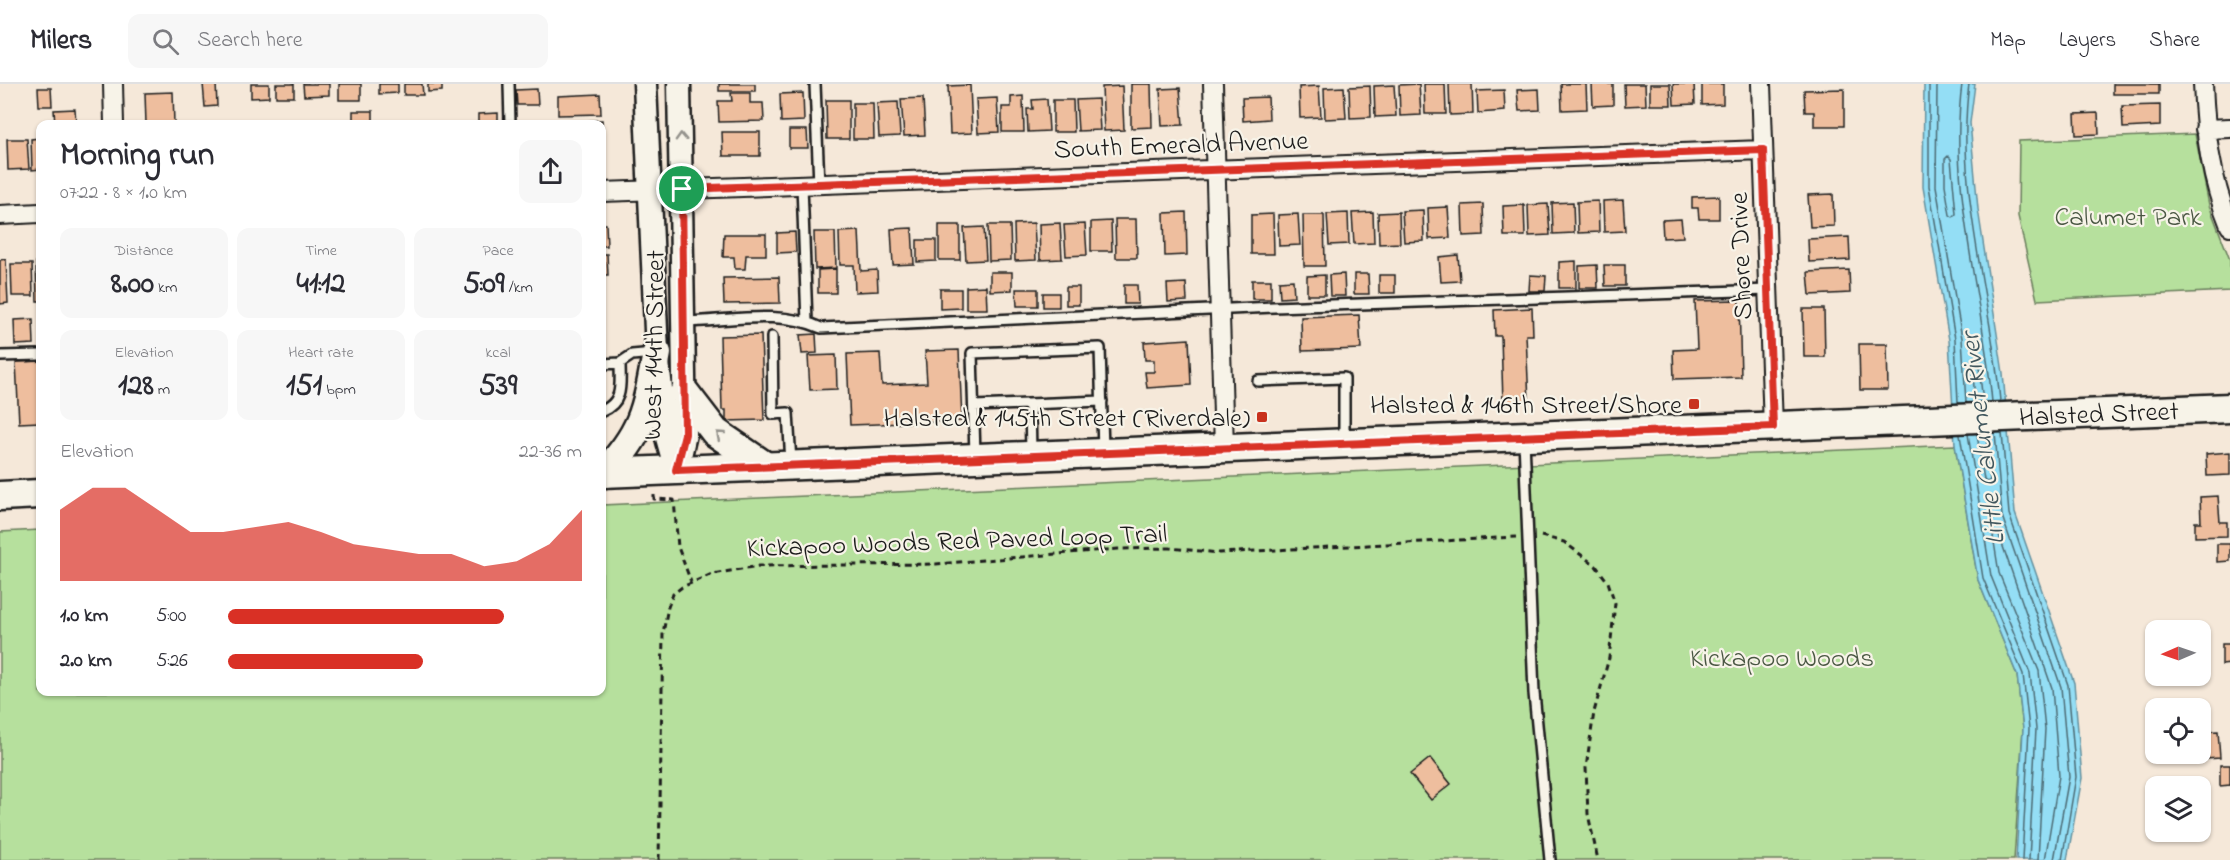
<!DOCTYPE html>
<html lang="en">
<head>
<meta charset="utf-8">
<style>
	body { margin:0; font-family:"Indie Flower",sans-serif; background:#f7f7f7; color:#2b2b33; height:100vh; display:flex; flex-direction:column; font-size:22px; white-space:nowrap }
	* { box-sizing:border-box; margin:0 }
	p { font-size:20px; color:#7c7c81 }
	.icon { flex:none; width:33px; height:33px; fill:none; stroke:currentColor; stroke-width:2; stroke-linecap:round; stroke-linejoin:round }
	.map { position:relative; flex:1; overflow:hidden }
	.sheet { position:absolute; left:36px; top:36px; width:570px; height:576px; display:flex; flex-direction:column; background:#fff; border-radius:12px; box-shadow:0 2px 4px #0004 }
	.sheet>* { flex:none }
	.needle { width:39px; rotate:268deg }
	.buttons { position:absolute; left:2145px; top:536px; display:grid; gap:12px }
	.buttons a { display:grid; place-items:center; width:66px; height:66px; border-radius:12px; background:#fff; box-shadow:0 2px 4px #0004; font-size:30px }
	.pin { position:absolute; display:grid; place-items:center; width:51px; height:51px; color:#fff; margin:-26px; border:3px solid #fff; border-radius:50%; box-shadow:0 2px 6px #0007 }
	.round { display:grid; place-items:center; flex:none; width:63px; height:63px; border-radius:12px; background:#f7f7f7 }
	.head { display:flex; align-items:center; justify-content:space-between; height:102px; padding:0 24px }
	h1 { font-size:33px; font-weight:800; line-height:45px }
	.figures { display:grid; grid-template-columns:repeat(3,1fr); gap:9px; height:102px; padding:6px 24px }
	.figures div { display:grid; align-content:center; border-radius:12px; background:#f7f7f7; text-align:center }
	.figures b { font-size:30px; font-weight:800 }
	.figures small { font-size:16px; font-weight:400 }
	.figures p { font-size:16px }
	.chart { height:168px; padding:12px 24px }
	.chart p { display:flex; justify-content:space-between }
	.chart svg { width:100%; height:108px; margin-top:6px; fill:#d93025; opacity:.7 }
	ul { padding:0 24px; list-style:none; font-size:20px }
	li { display:grid; grid-template-columns:96px 72px 1fr; align-items:center; height:45px }
	li i { height:15px; border-radius:8px; background:#d93025 }
	header { display:flex; align-items:center; gap:36px; box-sizing:border-box; height:84px; padding:0 30px; background:#fff; border-bottom:2px solid #e1e1e2 }
	header strong { font-size:28px }
	nav { display:flex; gap:33px; margin-inline-start:auto; font-size:21px }
	.search { width:420px; height:54px; background:#f7f7f7; display:flex; align-items:center; gap:15px; box-sizing:border-box; padding:0 21px; border-radius:12px; color:#7c7c81; font-size:22px }
	.map>svg:first-child { display:block }
</style>
</head>
<body>
<header>
<strong>Milers</strong>
<div class="search"><svg class="icon" aria-label="search" viewBox="0 0 24 24"><circle cx="10" cy="10" r="6"/><path d="M15 15l6 6"/></svg>Search here</div>
<nav><a>Map</a><a>Layers</a><a>Share</a></nav>
</header>
<div class="map">
<svg width="2230" height="776" viewBox="0 0 2230 776">
	<rect width="100%" height="100%" fill="#f5e8d9"/>
	<filter id="ink" filterUnits="userSpaceOnUse"><feTurbulence type="fractalNoise" baseFrequency=".0167" numOctaves="2"/><feDisplacementMap in="SourceGraphic" scale="12" xChannelSelector="R" yChannelSelector="G"/><feConvolveMatrix kernelMatrix="1 2 1 2 8 2 1 2 1" color-interpolation-filters="sRGB"/></filter>
	<g filter="url(#ink)">
		<path fill="#b6e09d" stroke="#697e5c" stroke-width="1.5" d="M2195,50l14,71 21,55v31l-193,9 -19,-84 1,-75z
			M1955,361l23,135 39,95 6,54 -9,131h-2014v-328l40,-2v162h562v-187z"/>
		<path fill="#94def5" stroke="#64909e" stroke-width="1.5" d="M1924,0h51l-5,39 8,86 25,164 12,140 59,170 8,95 -15,82h-51l7,-131 -6,-54 -39,-95 -23,-135 -6,-105 -26,-153z"/>
		<g fill="none" stroke-linecap="round" stroke-linejoin="round">
			<path stroke="#4c6a73" stroke-width="1.5" d="M1929,0v102l26,153 3,64
				M1937,0l-1,102 26,152 4,65
				M1962,0c-14,106 21,213 30,318
				M1969,0c-14,105 22,213 31,317
				M1948,72l3,3 5,55 -3,3 -3,-2 -5,-30v-26z
				M1975,318l-3,-43 3,-3 3,2 5,44
				M1995,349l7,83 59,171 8,90 -15,83
				M2002,349l7,81 59,171 8,92 -14,83
				M1968,350l23,142 39,97 6,56 -7,131
				M1977,350l7,46 3,2 3,-2 -4,-46
				M1960,351l23,143 40,96 6,55 -7,131
				M2038,776l7,-131 -6,-58 -40,-98 -6,-37 3,-3 3,2 53,153 7,88 -14,84"/>
		</g>
		<path fill="#eebe9e" stroke="#1c1c1c" stroke-width="1.5" d="M203,0h13l1,22 -12,1z
			M251,0h18v13l-18,1z
			M276,0h18v13h-18z
			M303,0h26v11l-25,1z
			M339,0h22v16h-22z
			M379,0h19v9l-19,1z
			M404,0h18l1,11h-19z
			M428,0h14v7l-14,1z
			M719,0h36v7h-36z
			M1131,0h20l1,43 -21,1z
			M1419,0l2,31 -21,1 -1,-31z
			M1424,0h21l1,30h-21z
			M1449,0h23l1,30 -23,1z
			M1561,0h25l1,25 -25,1z
			M1592,0h21v21l-20,1z
			M1624,0h21l1,21 -21,1z
			M1650,0h20l1,21h-21z
			M1673,0h21l1,20 -21,1z
			M1702,0h21v20l-21,1z
			M2113,0h46v10h-46z
			M970,1l2,48 -22,1 -2,-48z
			M1394,1l2,31 -21,1 -1,-31z
			M1122,2l2,44 -20,1 -2,-44z
			M1319,2l2,31 -21,1 -1,-31z
			M1370,2l1,31 -21,1 -1,-31z
			M1344,3l2,31 -21,1 -1,-31z
			M38,4h13l1,18h-13z
			M1180,4l3,37 -21,1 -2,-37z
			M537,5l1,16h-21l-1,-15z
			M1539,5l1,21 -21,1 -2,-21z
			M1844,5v37h-30v-14h-9l-1,-22z
			M1504,6l1,21 -27,2 -1,-22z
			M173,8l1,32h-28l-1,-31z
			M731,9h19v10h13l1,18 -45,1 -1,-21h14z
			M803,9l1,28 -23,1 -1,-28z
			M600,10l1,20 -43,1v-19z
			M1023,12l1,36h-22v-25h9v-10z
			M1268,13l1,22 -26,2 -1,-23z
			M923,14l2,37 -21,1 -3,-37z
			M997,14l2,34 -21,1 -2,-34z
			M1047,15l2,32 -21,1 -1,-23h6l-1,-9z
			M1098,15l2,31 -22,1 -2,-31z
			M826,16h23v39h-22z
			M1053,16h20l1,32h-21z
			M898,18l2,34 -21,1 -2,-34z
			M853,19h20l1,36h-21z
			M2160,21v21l-37,2 -1,-22z
			M75,25l1,15h-21l-1,-14z
			M353,27h20v13h-20z
			M498,29v11h-20v-10z
			M2098,29l1,21 -23,1 -1,-21z
			M602,36l1,17 -1,-13h-39l-1,-2z
			M789,46h18l1,18h-19z
			M722,48h38v24h-37z
			M40,54v31l-8,1 -1,-31z
			M7,55h20l2,30 -21,1z
			M1833,110l1,32 -24,1 -2,-32z
			M1719,112v23h-20l-1,-11h-6v-11z
			M1623,116l2,31 -21,1 -1,-31z
			M1598,117l1,31 -21,1 -1,-31z
			M1573,118l1,31 -21,1 -1,-31z
			M1483,120l1,31 -21,1 -1,-31z
			M1548,120l2,31 -21,1 -1,-31z
			M1524,121l1,31h-21l-1,-30z
			M1448,123l2,31 -21,1 -1,-31z
			M1423,126l1,31 -20,1 -2,-31z
			M1186,128l1,43 -22,1 -1,-43z
			M1373,128l1,31 -20,1 -2,-31z
			M1399,128l1,31 -21,1 -1,-31z
			M1348,129l1,31 -20,1 -2,-31z
			M1273,130l1,40h-23v-39z
			M1298,130l2,31 -21,1 -1,-31z
			M1303,131h21l1,51h-21z
			M1115,135h21l1,39h-21z
			M1681,135l2,18 -20,1 -1,-18z
			M1111,137l1,30h-21v-29z
			M1034,139l2,37 -21,1 -1,-37z
			M1060,139l2,36 -22,1 -1,-36z
			M602,140h4l1,22h-5z
			M1085,140l2,31 -21,1 -2,-31z
			M939,141h21v35h-21z
			M988,141h22l1,35 -22,1z
			M984,143l2,33 -20,1 -2,-33z
			M912,144l2,36 -21,1 -2,-36z
			M859,147l2,40 16,-1 1,21 -23,1 -1,-27h-14l-1,-33z
			M795,148l1,20 -19,1v-20z
			M814,148h21l1,36 -21,1z
			M724,150h42v21h-20l-1,14h-10l-1,-12h-11z
			M1849,153l1,23 -41,2 -1,-23z
			M917,156h19v21l-19,1z
			M602,170h5l1,21h-6z
			M1458,171l2,26 -19,1 -2,-25z
			M6,175l2,44 -8,1v-44z
			M1576,177v27h-17v-26z
			M36,178h4v39h-3z
			M11,180h21l1,32h-21z
			M1597,181l1,23h-19v-22z
			M1604,181h21v21h-20z
			M836,185v24h-18v-23z
			M1849,186l1,23 -40,2 -2,-23z
			M990,188h22v18l-22,1z
			M1344,190l1,22h-15l-1,-21z
			M1354,190h14l1,20h-15z
			M1325,191v20h-18v-19z
			M1379,191h16v18h-16z
			M1530,191l16,1 -1,15h-16z
			M779,193l1,26 -56,1 -1,-26z
			M1252,196h19v19h-19z
			M1293,196l1,17 -14,1 -1,-17z
			M1186,199l1,18 -19,1 -1,-18z
			M1124,201h13l1,19h-14z
			M986,202l1,23h-21v-22z
			M1066,203h13v18h-13z
			M940,205h21v19l-21,1z
			M1016,205h22v17h-21z
			M1043,209h16v14h-16z
			M1739,216l2,77 -67,2 -1,-29 24,-1 -2,-48z
			M1532,224l1,27h-7l3,67 -26,1 -2,-67h-6l-1,-26z
			M1803,225h21l1,48h-21z
			M1359,231l2,34 -59,2 -1,-34z
			M33,235l1,25 -19,1 -1,-25z
			M816,250l1,19 -15,1 -2,-19z
			M761,251l3,85 -38,1v-11h-4l-2,-74z
			M1189,255l2,46 -44,3 -2,-16h9v-12h-9l-1,-18z
			M1859,260h28l1,46h-28z
			M959,266l3,71 -112,4 -3,-71 33,-1 2,32 45,-2 -2,-32z
			M836,271l1,34 -27,1 -2,-34z
			M40,277v61l-21,1 -3,-61z
			M2230,368v23l-23,1 -1,-22z
			M2218,412l2,26h7v14l-32,1v-15h6l-1,-25z
			M2217,460h13v17l-13,1z
			M2222,560h8v20l-8,1z
			M2218,647l2,27 -31,2v-7h11v-21z
			M1430,674l21,26 -20,16 -21,-26z
			M2220,681h10v20l-10,1z"/>
		<g fill="none" stroke-linecap="round" stroke-linejoin="round">
			<g stroke="#1c1c1c" stroke-width="14">
				<path id="service" d="M509,0l1,40
					M815,0l4,101
					M802,101l5,137
					M685,238c44,-1 95,-13 136,6l453,-21 494,-17
					M772,253l1,77 15,-1 3,50
					M0,272l40,-1
					M602,280l18,-1 12,-8 22,-2
					M1258,297l86,-3v63
					M1030,320l1,48
					M974,322l128,-5
					M602,327c22,-9 18,-27 18,-48
					M1524,355l10,254 16,167
					M975,372l-3,-103 128,-5 3,103"/>
			</g>
			<g stroke="#1c1c1c" stroke-width="22">
				<path id="minor" d="M113,0l1,40
					M1213,0l11,364
					M1761,0l12,343
					M2203,0c2,49 8,96 27,142
					M2205,45l25,-1
					M602,108l1161,-42
					M0,131l40,-2"/>
			</g>
			<g stroke="#1c1c1c" stroke-width="27">
				<path id="tertiary" d="M645,0l12,269 9,81 10,36
					M677,385l8,-35 -6,-350"/>
			</g>
			<g stroke="#1c1c1c" stroke-width="33">
				<g id="primary">
					<path d="M685,309l30,39 50,34"/>
					<path id="s1" d="M602,389l1628,-65"/>
					<path d="M604,389c40,-41 43,-65 53,-120"/>
					<path d="M0,412l40,-2"/>
				</g>
			</g>
			<path stroke="#1c1c1c" stroke-width="3" stroke-dasharray="6 4.5" stroke-linecap="butt" d="M654,411v4l20,1 4,47 13,35
				M1541,452l23,6 32,24 12,16 7,21 -6,55 -15,54 -8,56 2,46 10,46
				M659,776l4,-227 5,-26 5,-13 9,-7 30,-13 47,-8 177,-2 182,-15 52,-1 49,5 297,-16"/>
			<use href="#service" stroke="#f7f3e8" stroke-width="9"/>
			<use href="#minor" stroke="#f7f3e8" stroke-width="18"/>
			<use href="#tertiary" stroke="#f7f3e8" stroke-width="22"/>
			<use href="#primary" stroke="#f7f3e8" stroke-width="28"/>
		</g>
		<defs><path id="oneway-chevron" d="M-2-3.5L2.5 0L-2 3.5" fill="none" stroke-width="1.6" stroke-linecap="round" stroke-linejoin="round" transform="scale(1.5)"/></defs>
		<g stroke="#94928c">
			<use href="#oneway-chevron" transform="translate(681 53) rotate(-92)"/>
			<use href="#oneway-chevron" transform="translate(720 351) rotate(-139)"/>
		</g>
	</g>
	<g fill="none" stroke-linecap="round" stroke-linejoin="round" filter="url(#ink)">
		<g stroke="#fff" stroke-width="12">
			<path id="route" d="M1763,66l10,277 -1097,43 9,-36 -3,-245z"/>
		</g>
		<use href="#route" stroke="#d93025" stroke-width="8"/>
	</g>
	<g fill="#c8321e" stroke="#f7f3e8" stroke-width="2">
		<rect x="1688" y="314" width="12" height="12" rx="3"/>
		<rect x="1256" y="327" width="12" height="12" rx="3"/>
	</g>
	<g text-anchor="middle" stroke-width="4.5" stroke-linejoin="round" paint-order="stroke">
		<g font-size="27" fill="#1c1c1c" stroke="#f7f3e8">
			<text transform="translate(1181 60) rotate(-2)" y="9">South Emerald Avenue</text>
			<text transform="translate(1740 172) rotate(-92)" y="9">Shore Drive</text>
			<text transform="translate(653 261) rotate(-89)" y="9">West 144th Street</text>
			<text dy="9" stroke="none"><textPath href="#s1" startOffset="1498">Halsted Street</textPath></text>
			<text transform="translate(957 456) rotate(-2)" y="9">Kickapoo Woods Red Paved Loop Trail</text>
		</g>
		<g font-size="27" fill="#4a5743" stroke="#f7f3e8">
			<text x="2128" y="141">Calumet Park</text>
			<text x="1782" y="582">Kickapoo Woods</text>
		</g>
		<g font-size="27" fill="#1c1c1c" stroke="#f7f3e8" text-anchor="end">
			<text x="1682" y="329">Halsted &amp; 146th Street/Shore</text>
			<text x="1250" y="342">Halsted &amp; 145th Street (Riverdale)</text>
		</g>
		<g font-size="28" font-style="italic" fill="#40565d" stroke="#f7f3e8">
			<text transform="translate(1981 355) rotate(-97)" y="10">Little Calumet River</text>
		</g>
	</g>
</svg>
<div class="buttons">
<a><svg class="needle" viewBox="-14 -14 28 28"><path d="M0-13l5 13h-10z" fill="#e53935"/><path d="M0 13l5-13h-10z" fill="#7c7c81"/></svg></a>
<a><svg class="icon" aria-label="locate" viewBox="0 0 24 24"><circle cx="12" cy="12" r="6"/><path d="M12 2v4M12 18v4M2 12h4M18 12h4"/></svg></a>
<a><svg class="icon" aria-label="layers" viewBox="0 0 24 24"><path d="M12 4l9 5-9 5-9-5zM3 14l9 5 9-5"/></svg></a>
</div>
<div class="pin" style="left:682px;top:105px;background:#1e9e55"><svg class="icon" aria-label="arrive" viewBox="0 0 24 24"><path d="M6 21V4h12l-3 4 3 4H6"/></svg></div>
<section class="sheet">
<div class="head"><div><h1>Morning run</h1><p>07:22 · 8 × 1.0 km</p></div><a class="round"><svg class="icon" aria-label="share" viewBox="0 0 24 24"><path d="M12 15V3M7 8l5-5 5 5M5 13v7h14v-7"/></svg></a></div>
<div class="figures">
<div><p>Distance</p><b>8.00<small> km</small></b></div>
<div><p>Time</p><b>41:12</b></div>
<div><p>Pace</p><b>5:09<small> /km</small></b></div>
</div>
<div class="figures">
<div><p>Elevation</p><b>128<small> m</small></b></div>
<div><p>Heart rate</p><b>151<small> bpm</small></b></div>
<div><p>kcal</p><b>539</b></div>
</div>
<div class="chart"><p><span>Elevation</span>22–36 m</p>
<svg viewBox="0 0 160 44" preserveAspectRatio="none"><path d="M0 44V15L10 6L20 6L30 15L40 24L50 24L60 22L70 20L80 24L90 29L100 31L110 33L120 33L130 38L140 36L150 29L160 15V44z"/></svg>
</div>
<ul>
<li><b>1.0 km</b>5:00<i style="width:78%"></i></li>
<li><b>2.0 km</b>5:26<i style="width:55%"></i></li>
</ul>
</section>
</div>
</body>
</html>
